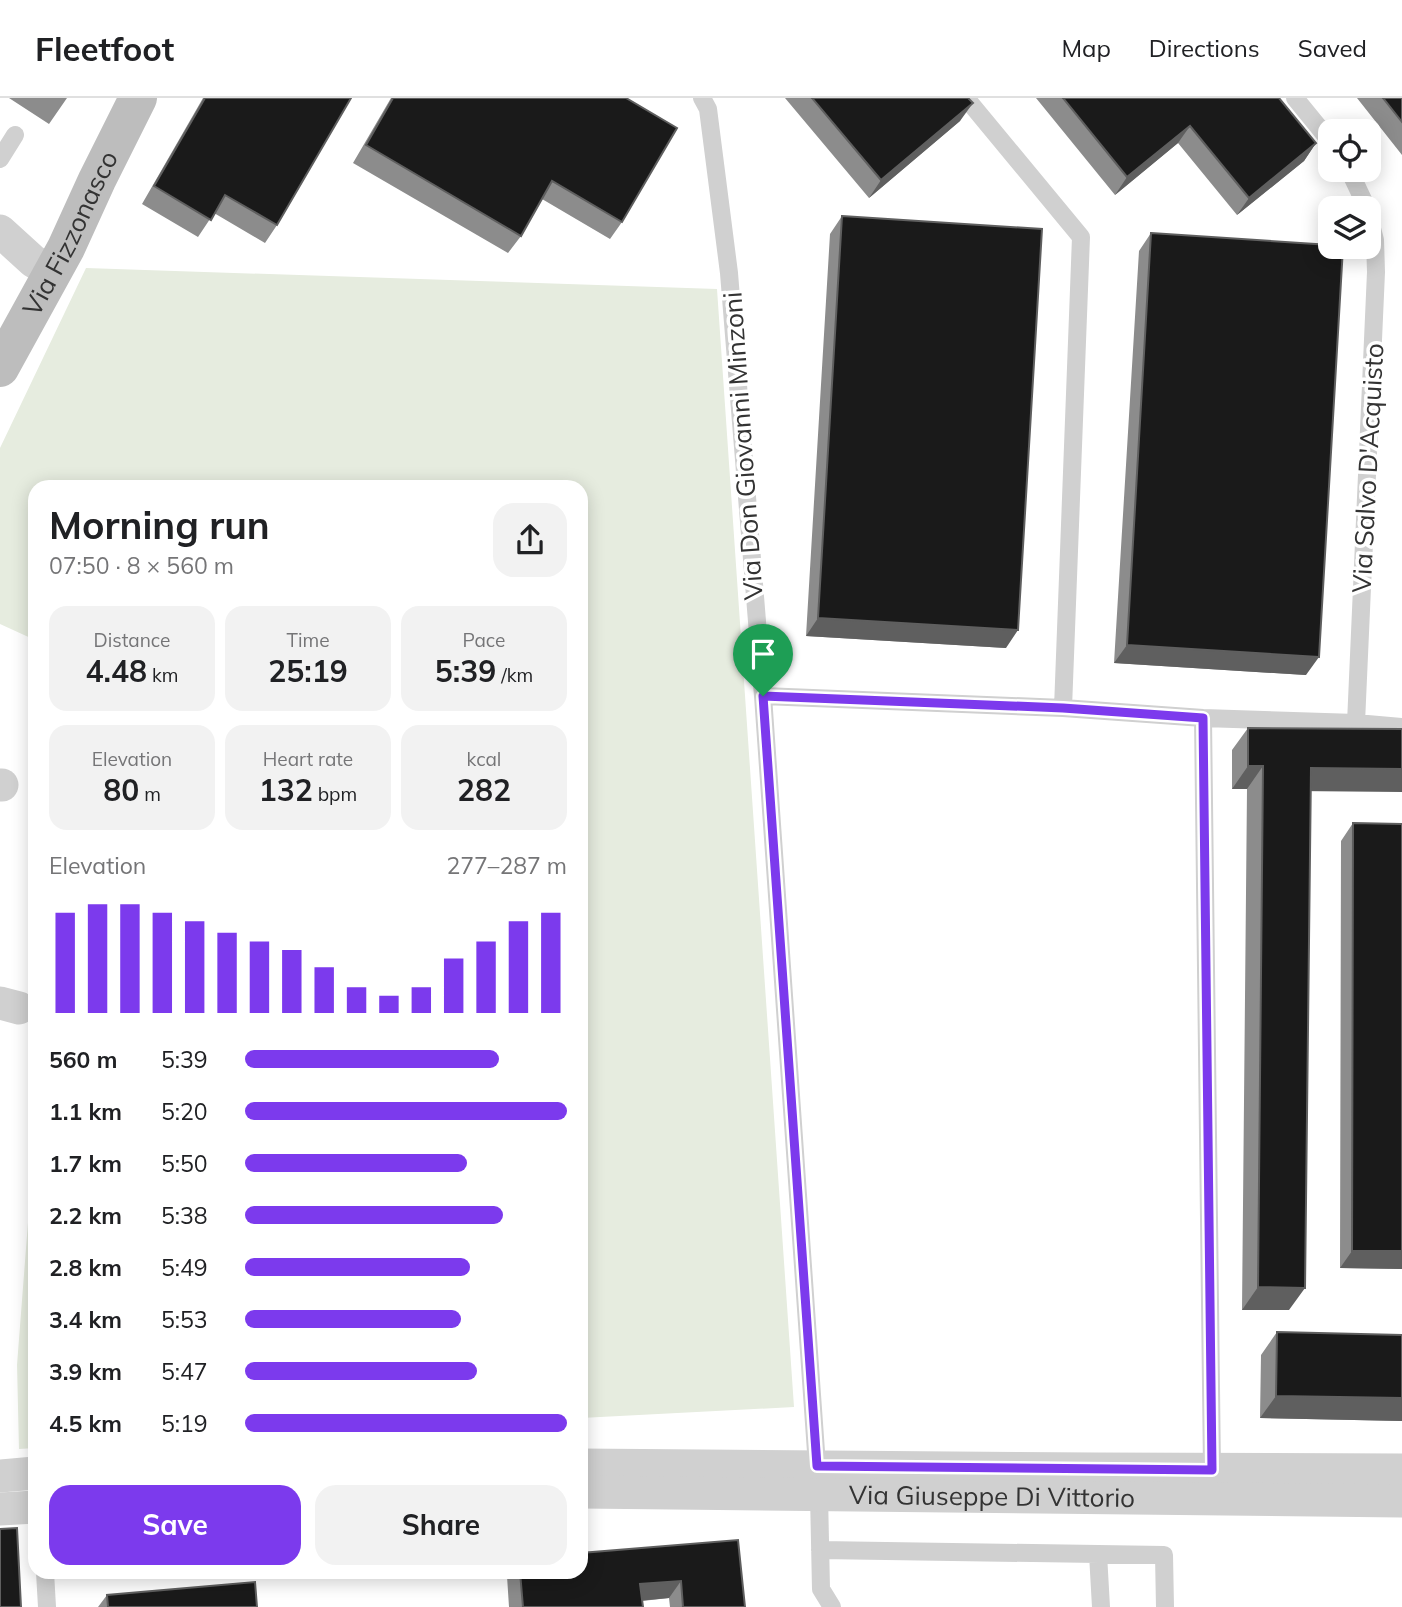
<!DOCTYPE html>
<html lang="en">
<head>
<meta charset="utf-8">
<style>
	body { margin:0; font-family:Mulish,sans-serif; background:#f2f2f2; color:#202124; height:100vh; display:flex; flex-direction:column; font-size:26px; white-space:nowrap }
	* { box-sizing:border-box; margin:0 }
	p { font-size:23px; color:#757577 }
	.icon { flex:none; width:38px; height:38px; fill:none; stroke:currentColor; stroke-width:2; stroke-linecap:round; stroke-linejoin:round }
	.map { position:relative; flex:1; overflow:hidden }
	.details { position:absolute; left:28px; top:382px; width:560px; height:1099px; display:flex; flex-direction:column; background:#fff; border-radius:21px; box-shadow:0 4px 18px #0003 }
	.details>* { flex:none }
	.fabs { position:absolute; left:1318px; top:21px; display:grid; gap:14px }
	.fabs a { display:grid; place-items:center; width:63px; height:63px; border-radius:14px; background:#fff; box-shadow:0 4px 18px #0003; font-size:35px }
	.pin { position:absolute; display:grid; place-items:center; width:60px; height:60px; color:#fff; margin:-72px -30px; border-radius:50% 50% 50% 0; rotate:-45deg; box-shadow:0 0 7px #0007 }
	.pin .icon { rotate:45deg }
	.round { display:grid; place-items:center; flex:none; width:74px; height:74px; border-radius:21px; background:#f2f2f2 }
	.head { display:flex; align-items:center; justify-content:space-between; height:119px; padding:0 21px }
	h1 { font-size:38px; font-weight:700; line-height:52px }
	.figures { display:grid; grid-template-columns:repeat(3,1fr); gap:10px; height:119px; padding:7px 21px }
	.figures div { display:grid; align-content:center; border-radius:18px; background:#f2f2f2; text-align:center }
	.figures b { font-size:30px; font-weight:700 }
	.figures small { font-size:19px; font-weight:400 }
	.figures p { font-size:19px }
	.chart { height:196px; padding:14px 21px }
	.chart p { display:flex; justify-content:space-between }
	.chart svg { width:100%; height:126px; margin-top:7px; stroke:#7c3aed; stroke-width:6 }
	.primary-button { display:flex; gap:14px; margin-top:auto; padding:14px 21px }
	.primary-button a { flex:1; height:80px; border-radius:21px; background:#7c3aed; color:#fff; font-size:28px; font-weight:700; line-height:80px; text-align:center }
	.primary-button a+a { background:#f2f2f2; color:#202124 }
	ul { padding:0 21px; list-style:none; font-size:23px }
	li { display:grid; grid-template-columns:112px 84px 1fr; align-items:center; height:52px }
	li i { height:18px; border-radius:9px; background:#7c3aed }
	header { display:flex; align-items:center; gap:42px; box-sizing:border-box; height:98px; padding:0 35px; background:#fff; border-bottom:2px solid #e0e0e0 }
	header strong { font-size:33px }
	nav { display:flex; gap:38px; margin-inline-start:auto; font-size:24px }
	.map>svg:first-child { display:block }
</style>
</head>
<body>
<header>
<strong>Fleetfoot</strong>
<nav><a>Map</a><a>Directions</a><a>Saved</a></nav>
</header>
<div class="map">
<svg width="1402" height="1509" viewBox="0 0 1402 1509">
	<rect width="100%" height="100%" fill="#fff"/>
	<path fill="#e6ecdf" d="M86,170l631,21 77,1118 -213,11v-932h-546v154l-35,-16v-176z
		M35,1034v316l-16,1 -2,-84z"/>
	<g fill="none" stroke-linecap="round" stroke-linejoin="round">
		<path stroke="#d0d0d0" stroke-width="18" d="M702,0l6,11 21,164 34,423 54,770
			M966,0l115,139 -18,471
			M1295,0l35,43
			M0,61l15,-24
			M1349,72l18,38
			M763,598l300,12 140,10 153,5 46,4
			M1203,620l9,752
			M1356,625l20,-451 -1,-32 -7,-27
			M819,1396l2,95 11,18
			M820,1452l344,5 1,52
			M1098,1456l3,53
			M45,1474l2,35"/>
		<g stroke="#d0d0d0" stroke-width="33">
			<path d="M0,133l33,30 20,12"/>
			<path d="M0,687h2"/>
			<path d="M0,905l19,5"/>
			<path d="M581,1367l515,4 306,1"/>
			<path d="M0,1378l35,-3"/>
			<path id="s1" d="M581,1394l821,9"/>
			<path d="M0,1411l35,-2"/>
		</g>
		<path stroke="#bdbdbd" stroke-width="38" id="s2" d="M0,270l66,-120 31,-68 41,-82"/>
	</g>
	<path fill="#8c8c8c" d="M9,0h58l-18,26z
		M203,0h148l-74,127 -12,18 -51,-30 -16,24 -56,-33z
		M391,0h235l-4,124 -12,17 -68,-40 -21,37 -13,17 -155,-90z
		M785,0h183l-8,23 -91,77z
		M1036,0h243l37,45 -12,18 -67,54 -59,-72 -63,52z
		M1357,0h45v57z
		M842,118l164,432 -200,-12 24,-402z
		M1151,135l155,442 -192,-12 25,-412z
		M1248,630l62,63 -21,519h-47l5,-521h-15v-39z
		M1353,725l49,1v445l-62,-1 1,-427z
		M1277,1234l125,3v86l-142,-3 1,-63z
		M738,1442l7,67h-75l-1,-9 -27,3 1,6h-134l-2,-31 3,-4h71z
		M107,1497l150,12h-159z"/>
	<path fill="#5f5f5f" d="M973,5l-13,18 -91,77 12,-18z
		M1190,28l-12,17 -63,52 12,-18z
		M1316,45l-12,18 -67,54 12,-17z
		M818,520l200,12 -12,18 -200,-12z
		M1127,547l192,12 -13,18 -192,-12z
		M1248,668h15l-16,23h-15z
		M1311,670l91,1v23l-107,-1z
		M1352,1153h50v18l-62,-1z
		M1258,1189l47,1 -16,22h-47z
		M1276,1298l126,2v23l-142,-3z
		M681,1483l-12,17 -42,4 13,-18z"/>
	<path fill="#1a1a1a" stroke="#5f5f5f" stroke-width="2" d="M205,0h146l-74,127 -52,-30 -14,25 -57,-34z
		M393,0h233l51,30 -55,94 -70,-41 -31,55 -155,-91z
		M812,0h156l5,5 -92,77z
		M1063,0h216l37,45 -67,55 -59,-72 -63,51z
		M1383,0h19v24z
		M842,118l200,13 -24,401 -200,-12z
		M1151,135l179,12v2h13l-24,410 -192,-12z
		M1248,630l154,1v40l-91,-1 -6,520 -47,-1 5,-521h-15z
		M1353,725l49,1v427h-50z
		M1277,1234l125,3v63l-126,-2z
		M17,1430l4,79h-21v-78z
		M738,1442l7,67h-62l-2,-26 -41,3 3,23h-120l-3,-35h61v-19z
		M255,1484l2,25h-149l-1,-12z"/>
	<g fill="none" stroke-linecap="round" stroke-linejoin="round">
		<g stroke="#fff" stroke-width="14">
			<path id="route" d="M763,598l300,12 140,10 9,752 -395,-4z"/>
		</g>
		<use href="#route" stroke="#7c3aed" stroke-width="9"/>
	</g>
	<g text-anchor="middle" stroke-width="7" stroke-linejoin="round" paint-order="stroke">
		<g font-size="26" fill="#333" stroke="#fff">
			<text dy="9" stroke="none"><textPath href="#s2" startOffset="152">Via Fizzonasco</textPath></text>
			<text transform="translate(743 348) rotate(-94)" y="9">Via Don Giovanni Minzoni</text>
			<text transform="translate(1368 370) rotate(-87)" y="9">Via Salvo D'Acquisto</text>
			<text dy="9" stroke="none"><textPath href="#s1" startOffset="411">Via Giuseppe Di Vittorio</textPath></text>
		</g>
	</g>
</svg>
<div class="fabs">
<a><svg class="icon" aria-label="locate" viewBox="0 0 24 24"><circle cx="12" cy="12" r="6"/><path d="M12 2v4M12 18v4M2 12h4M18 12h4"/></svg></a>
<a><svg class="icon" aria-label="layers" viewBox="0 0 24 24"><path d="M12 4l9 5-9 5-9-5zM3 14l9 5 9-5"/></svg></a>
</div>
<div class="pin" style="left:763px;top:598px;background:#1e9e55"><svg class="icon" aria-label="arrive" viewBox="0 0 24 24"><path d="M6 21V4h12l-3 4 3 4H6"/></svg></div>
<section class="details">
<div class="head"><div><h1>Morning run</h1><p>07:50 · 8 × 560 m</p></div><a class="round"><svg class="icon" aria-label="share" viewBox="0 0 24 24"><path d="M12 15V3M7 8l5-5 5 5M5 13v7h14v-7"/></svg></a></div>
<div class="figures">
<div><p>Distance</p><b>4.48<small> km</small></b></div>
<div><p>Time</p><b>25:19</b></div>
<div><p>Pace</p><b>5:39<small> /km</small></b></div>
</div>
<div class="figures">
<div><p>Elevation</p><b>80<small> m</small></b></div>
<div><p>Heart rate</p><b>132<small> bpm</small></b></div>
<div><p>kcal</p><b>282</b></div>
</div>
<div class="chart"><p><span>Elevation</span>277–287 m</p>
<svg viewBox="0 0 160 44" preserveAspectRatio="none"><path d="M5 44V9M15 44V6M25 44V6M35 44V9M45 44V12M55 44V16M65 44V19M75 44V22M85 44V28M95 44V35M105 44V38M115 44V35M125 44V25M135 44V19M145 44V12M155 44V9"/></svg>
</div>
<ul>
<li><b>560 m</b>5:39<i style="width:79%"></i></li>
<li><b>1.1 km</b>5:20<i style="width:100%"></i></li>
<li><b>1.7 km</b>5:50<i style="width:69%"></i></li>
<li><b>2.2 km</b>5:38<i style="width:80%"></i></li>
<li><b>2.8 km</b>5:49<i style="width:70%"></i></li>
<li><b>3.4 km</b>5:53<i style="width:67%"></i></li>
<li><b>3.9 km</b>5:47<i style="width:72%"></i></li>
<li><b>4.5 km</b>5:19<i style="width:100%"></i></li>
</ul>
<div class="primary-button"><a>Save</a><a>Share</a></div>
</section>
</div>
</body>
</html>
